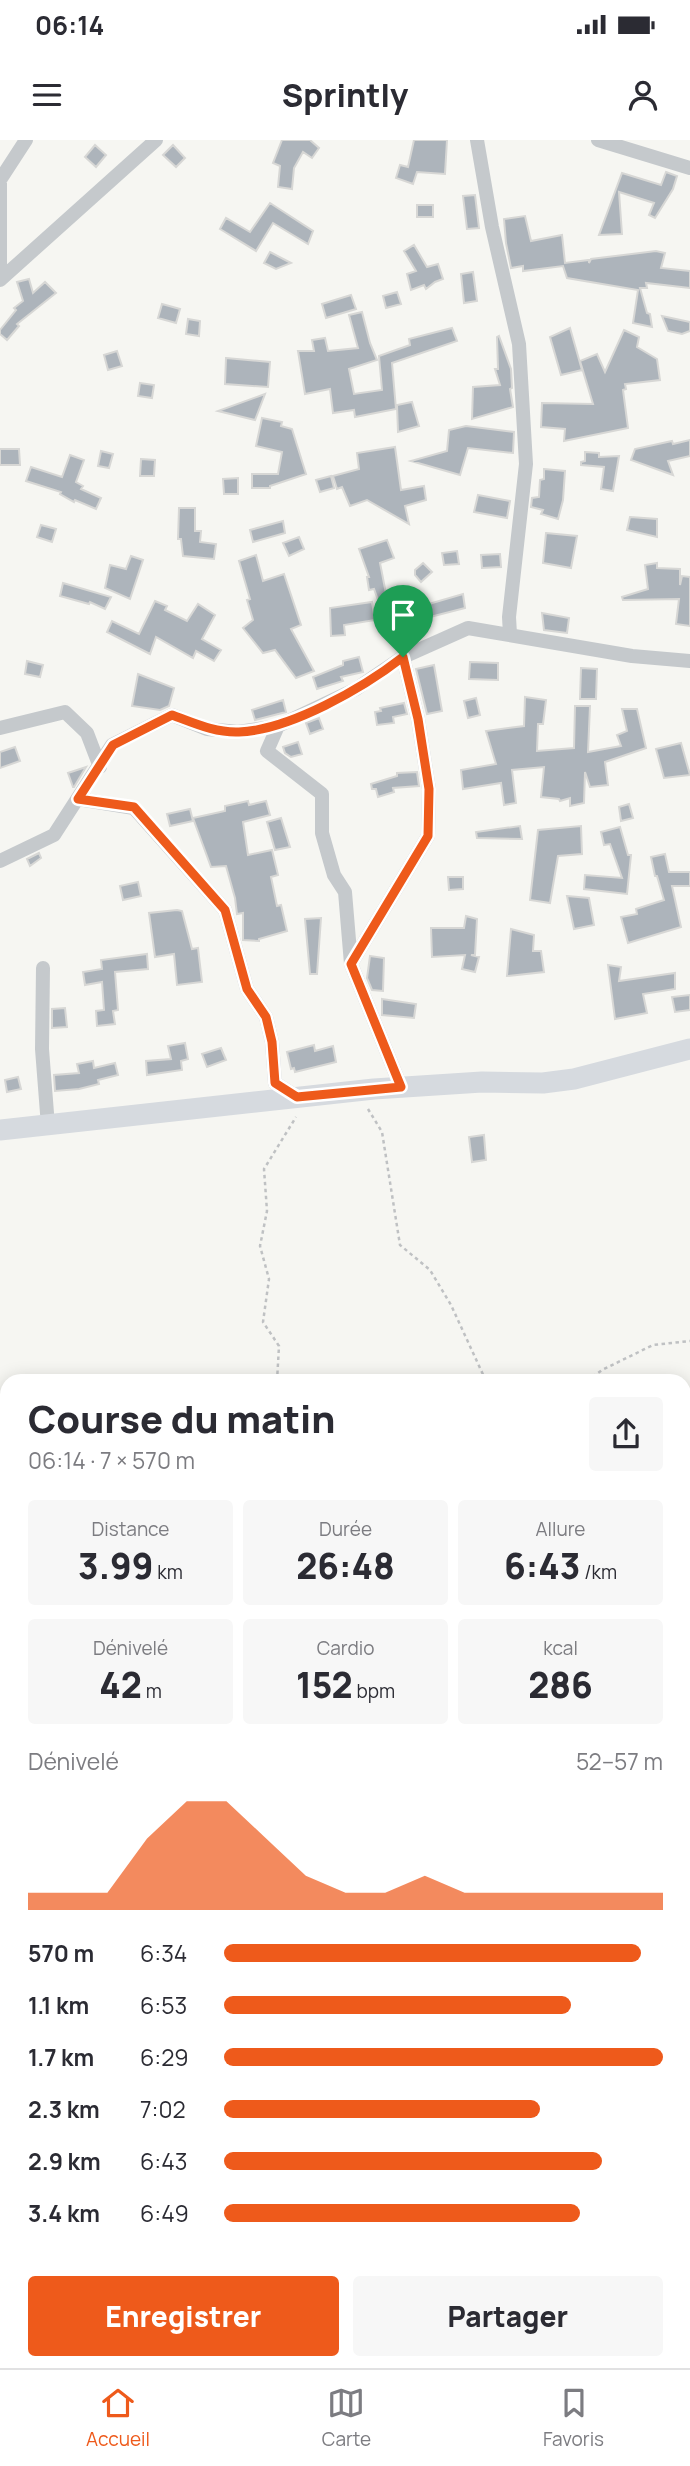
<!DOCTYPE html>
<html lang="fr">
<head>
<meta charset="utf-8">
<style>
	body { margin:0; font-family:Manrope,sans-serif; background:#f7f7f7; color:#2b2b33; height:100vh; display:flex; flex-direction:column; font-size:26px; white-space:nowrap }
	* { box-sizing:border-box; margin:0 }
	p { font-size:23px; color:#7c7c81 }
	.icon { flex:none; width:38px; height:38px; fill:none; stroke:currentColor; stroke-width:2; stroke-linecap:round; stroke-linejoin:round }
	.map { position:relative; flex:1; overflow:hidden }
	.panel { position:absolute; left:0px; top:1234px; width:691px; height:996px; display:flex; flex-direction:column; background:#fff; border-radius:21px 21px 0 0; box-shadow:0 4px 18px #0003 }
	.panel>* { flex:none }
	.pin { position:absolute; display:grid; place-items:center; width:60px; height:60px; color:#fff; margin:-72px -30px; border-radius:50% 50% 50% 0; rotate:-45deg; box-shadow:0 0 7px #0007 }
	.pin .icon { rotate:45deg }
	.round { display:grid; place-items:center; flex:none; width:74px; height:74px; border-radius:7px; background:#f7f7f7 }
	.overview { display:flex; align-items:center; justify-content:space-between; height:119px; padding:0 28px }
	h1 { font-size:38px; font-weight:800; line-height:52px }
	.figures { display:grid; grid-template-columns:repeat(3,1fr); gap:10px; height:119px; padding:7px 28px }
	.figures div { display:grid; align-content:center; border-radius:7px; background:#f7f7f7; text-align:center }
	.figures b { font-size:35px; font-weight:800 }
	.figures small { font-size:19px; font-weight:400 }
	.figures p { font-size:19px }
	.chart { height:196px; padding:14px 28px }
	.chart p { display:flex; justify-content:space-between }
	.chart svg { width:100%; height:126px; margin-top:7px; fill:#ee5a1b; opacity:.7 }
	.action { display:flex; gap:14px; margin-top:auto; padding:14px 28px }
	.action a { flex:1; height:80px; border-radius:7px; background:#ee5a1b; color:#fff; font-size:28px; font-weight:800; line-height:80px; text-align:center }
	.action a+a { background:#f7f7f7; color:#2b2b33 }
	ul { padding:0 28px; list-style:none; font-size:23px }
	li { display:grid; grid-template-columns:112px 84px 1fr; align-items:center; height:52px }
	li i { height:18px; border-radius:9px; background:#ee5a1b }
	.status { display:flex; justify-content:space-between; align-items:center; height:49px; padding:0 35px; background:#fff; direction:ltr }
	.status svg { height:19px; fill:currentColor }
	header { display:flex; justify-content:space-between; align-items:center; height:91px; padding:0 28px; background:#fff; font-size:32px; font-weight:800 }
	.menu { display:flex; justify-content:space-around; align-items:center; height:98px; border-top:2px solid #e1e1e2; background:#fff; font-size:19px; color:#7c7c81 }
	.menu a { display:grid; justify-items:center; gap:4px }
	.menu .active { color:#ee5a1b }
	.map>svg:first-child { display:block }
</style>
</head>
<body>
<div class="status"><b>06:14</b><svg viewBox="0 0 49 12"><path d="M0 12V9h3v3zM5 12V6h3v6zM10 12V3h3v9zM15 12V0h3v12zM26 1h20v11H26zM47 4h2v5h-2z"/></svg></div>
<header><svg class="icon" aria-label="menu" viewBox="0 0 24 24"><path d="M4 6h16M4 12h16M4 18h16"/></svg>Sprintly<svg class="icon" aria-label="person" viewBox="0 0 24 24"><circle cx="12" cy="8" r="4"/><path d="M4 21q1-7 8-7t8 7"/></svg></header>
<div class="map">
<svg width="690" height="2228" viewBox="0 0 690 2228">
	<rect width="100%" height="100%" fill="#f6f6f2"/>
	<g fill="none" stroke-linecap="round" stroke-linejoin="round">
		<path stroke="#bec9ce" stroke-width="4.5" d="M0,2103l7,2
			M243,2222l9,6"/>
	</g>
	<path fill="#adb4bb" stroke="#d7d7d5" stroke-width="2" d="M282,0h28l9,8 -7,10 -9,-6 -9,16 -2,21 -14,-2 2,-21 -7,-3z
		M414,0h33l-2,34 -28,-2 -4,12 -17,-6 4,-13 8,2z
		M95,5l11,10 -10,12 -11,-10z
		M173,5l12,13 -9,9 -13,-12z
		M666,32l11,4 -4,13 -18,29 -6,-3 5,-12 -35,-11 3,42 -23,1 23,-62 39,12z
		M475,55l4,33 -12,1 -4,-33z
		M270,63l43,28 -5,13 -35,-21 -17,28 -36,-22 6,-11 24,14z
		M417,65h16v12h-16z
		M525,76l6,25 31,-6 3,28 24,-3v3l2,-4 65,-8 9,2 -4,15 29,3v17l-44,-5 1,5h-7l7,25 3,1 2,13 -19,-4 5,-33 -71,-12 -4,-12 -40,5v-5l-12,2 -5,-25 -2,-24z
		M414,105l13,22 11,-3 5,15 -8,3 -9,7 -2,-4 -13,5 -4,-16 9,-3 -12,-20z
		M270,112l21,11 -15,6 -12,-6z
		M473,132l4,29 -13,2 -3,-29z
		M29,139l4,14 12,-11 11,11 -39,31 2,2 -12,14 -7,-6v-4l16,-20 -2,-2 9,-7 -6,-19z
		M397,152l4,12 -15,4 -3,-12z
		M351,155l5,14 -30,9 -4,-14z
		M162,164l18,5 -4,14 -18,-5z
		M362,172l8,31 7,17 -28,9 5,25 28,-4 -3,-34 31,-11 -1,-6 43,-11 5,13 -65,22 4,46 -41,8 -1,-7 -21,3 -3,-24 -25,5 -7,-43h16l-2,-11 13,-2 3,13 30,-3 -9,-33z
		M662,176l28,6v9l-8,3 -14,-3z
		M188,179l12,2 -1,15 -13,-2z
		M570,188l12,42 -21,5 -11,-38z
		M624,190l15,7 -2,10 20,12 3,21 -35,4 1,5 -3,1 5,38 -64,13 1,-12 -24,-2 1,-24 51,1 -13,-43 17,-7 8,18z
		M499,196l12,33 1,19 -2,1 3,18 -41,12 1,-32 27,-2 -5,-16h3l-1,-32z
		M117,211l5,15 -14,4 -4,-15z
		M226,218l44,4 -2,25 -43,-3z
		M140,243l14,2 -2,13 -14,-2z
		M265,254l-10,26 -37,-9z
		M412,262l7,24 -21,6 -1,-27z
		M262,278l20,4 -1,4 11,3 14,45 -36,12v2h-18v-14h26l4,-22 -26,-6z
		M466,286l48,6 -1,21 -45,-5 -8,27 -49,-14 36,-10 2,-21z
		M690,300v16l-22,5 5,14 -42,-15 4,-11 37,-8 1,3z
		M395,307l6,43 23,-4 2,14 -21,6 4,18 -42,-24 -17,6 -8,-19 -5,2 -4,-13 26,-7 -2,-16z
		M0,309h19l1,16h-20z
		M101,311l12,3 -4,14 -11,-2z
		M585,312l14,1v4l20,-1 -6,35 -12,-2 3,-22 -23,-2v-3l4,-1z
		M70,315l14,5 -8,22 7,4 -2,3 20,9 -5,11 -21,-9 -1,2 -14,-8 1,-2 -35,-11 5,-14 31,10z
		M141,319l14,1 -1,16h-14z
		M544,329l21,2 -2,29 -5,19 -17,-5 2,-4 -12,-3 1,-9 7,-1 1,-17 4,-1z
		M331,336l3,12 -14,4 -4,-12z
		M238,338v16h-14l-1,-15z
		M478,355l32,6 -3,17 -33,-6z
		M179,368h16v23h6l-1,11 16,2 -2,15 -31,-3 -2,-17h-3z
		M630,377l27,2v18l-30,-7z
		M283,381l2,12 -32,9 -3,-12z
		M41,385l15,4 -4,13 -15,-5z
		M546,393l31,3 -6,32 -28,-5z
		M299,397l5,12 -15,7 -6,-13z
		M387,400l7,18 -14,5 9,46 -7,2 -8,-22 -5,1 -2,-13h2l-10,-28z
		M457,411l2,13 -15,1 -2,-12z
		M500,414l1,13 -19,1 -1,-13z
		M256,415l7,26 21,-7 17,51 -10,4 23,42 -18,7 -21,-28 -12,3 -20,-25 10,-8 -6,-20 3,-1 -11,-38z
		M131,416l12,4 -13,39 -25,-11 5,-23 16,4z
		M423,423l9,9 -11,10 -6,-7v-5z
		M657,423v5l23,1v16l2,-9 8,1v49l-14,-2 3,-25 -56,1 -1,-3 26,-8 -3,-24z
		M63,443l48,14 -6,12 -15,-7 -1,2 -29,-8z
		M463,454l2,14 -66,17v4l-13,1 -2,-13z
		M155,461l12,5 -2,4 22,11 11,-17 17,11 -13,24 19,11 -7,11 -18,-10 -3,7 -37,-21 -6,17 -43,-22 5,-11 27,13z
		M372,462l3,18 -31,5 1,10 -14,1 -1,-28z
		M542,473l27,5 -2,15 -23,-3z
		M359,517l4,15 -22,5 2,4 -26,8 -4,-12 30,-12v-4z
		M27,521l16,4 -3,12 -15,-3z
		M470,522l28,1v17l-29,-1z
		M434,525l8,46 -15,3 -11,-45z
		M581,528l16,1 -1,30h-16z
		M138,534l36,14 -5,18 -9,4 -28,-4z
		M525,557l21,3 -3,24h-5l-1,27 37,-3 1,-42h15l-2,46 33,-6 -4,-11 10,-4 -5,-22h15l9,39 -41,14 3,23 -18,2 -5,-15 -1,31 -14,3v-8l-10,3 -1,-2 -18,-2 3,-30 -32,3 4,33 -12,2 -3,-22 -38,6 -2,-19 35,-6 -10,-33 38,-5z
		M476,558l4,17 -12,3 -4,-17z
		M283,560l3,12 -31,8 -3,-10z
		M404,563l3,11 -14,3 1,6 -17,2 -2,-13 6,-1 -1,-3z
		M319,578l4,11 -13,5 -4,-11z
		M298,602l4,12 -11,3 -6,-4 -2,-6z
		M681,603l9,32 -26,3 -8,-29z
		M15,607l5,14 -20,7v-16z
		M86,627l-12,20h-1l-5,-14z
		M417,632l2,14 -26,2 1,4 -16,5 -2,-8h-4l-1,-5 26,-8v-3z
		M248,661l1,4 17,-4 4,14 -27,7 5,33 24,-5 6,25 -7,2 6,29 4,-1 6,26 -28,8v2l-16,-1v-27l-6,1 -2,-16 -9,-32 -15,1 -18,-49 32,-7v-5z
		M629,664l4,14 -12,3 -2,-14z
		M190,669l3,12 -23,5 -3,-12z
		M281,678l9,29 -15,3 -8,-28z
		M520,686l2,13 -45,-1 -1,-6z
		M581,686l1,28 -24,2 -8,47 -20,-3 8,-70z
		M620,687l8,28h3l-4,39 -43,-5 1,-14 37,3 -12,-34 -6,1 -3,-13z
		M39,713l2,5 -11,8 -3,-7z
		M665,714l4,18h21v14h-18l9,41 -53,16 -7,-26 16,-3 -1,-5 28,-9 -7,-24h-2l-4,-19z
		M448,737h15v12l-14,1z
		M138,742l3,14 -18,4 -3,-14z
		M567,756l22,2 5,27 -20,4z
		M177,770l5,1 10,38 6,-1 4,34 -25,3 -3,-31 -19,3 -6,-44z
		M466,776l11,3 -2,36h-4l8,2 -4,15 -13,-3 3,-14 -33,2 -1,-29h33z
		M321,778l-4,56h-7l-5,-55z
		M511,789l23,6 -1,16h8l3,21 -37,4z
		M147,814l1,15 -33,3 3,38 -5,1 2,13 -18,2 -1,-15 8,-1 -2,-28 -17,3 -2,-13 19,-3 -1,-9z
		M370,816l14,2 -1,33 -11,-1 -5,-12z
		M608,825l13,2 -2,14 56,-8v16l-32,5 4,19 -32,6z
		M690,855v15l-15,2 -3,-15z
		M382,859l34,5 -2,14 -32,-3z
		M65,868l2,19 -15,1v-19z
		M185,903l3,16 -7,2 1,9 -35,5 -1,-14 25,-2 -3,-13z
		M314,905l1,6 18,-5 3,16 -41,10 -1,-4 -3,1 -4,-17z
		M221,908l5,12 -19,7 -5,-13z
		M93,921l1,7 21,-5 3,12 -20,5 1,4 -20,5 -24,2 -1,-16 25,-2 -2,-9z
		M18,937l3,12 -14,3 -2,-12z
		M484,995l2,25 -14,2 -3,-25z"/>
	<g fill="none" stroke-linecap="round" stroke-linejoin="round">
		<path stroke="#bfc1c3" stroke-width="2.5" stroke-dasharray="3.5 3.5" stroke-linecap="butt" d="M368,969l14,23 18,113 30,25 21,35 35,76
			M277,1241l2,-35 -16,-24 6,-43 -9,-33 7,-35 -3,-42 32,-52
			M587,1241l15,-11 51,-25 37,-4
			M524,2222v6"/>
		<path stroke="#c5c9cc" stroke-width="14" d="M477,0l15,87 27,117 7,120 -17,153 1,17
			M598,0l92,28
			M0,138v-98l26,-40
			M0,140l156,-140
			M278,586l-11,25 55,43v39l12,42 11,17 6,72 50,123
			M0,588l65,-16 22,21 13,34
			M78,659l56,9 91,102 22,79 19,28 6,25 3,41 22,14
			M0,721l54,-26 58,-90 60,-30 35,14 31,3 40,-6 78,-37 47,-32 65,-29 164,28 58,5
			M351,824l77,-128 1,-47 -11,-70 -15,-62
			M43,828l-1,81 6,77
			M684,1480h6
			M0,1881l6,-21 1,-72"/>
		<path stroke="#d6dadf" stroke-width="21" d="M0,990l374,-41 108,-7 61,1 31,-4 116,-30"/>
	</g>
	<g fill="none" stroke-linecap="round" stroke-linejoin="round">
		<g stroke="#fff" stroke-width="14">
			<path id="route" d="M403,517l15,62 11,70 -1,47 -77,128 50,123 -104,10 -22,-14 -3,-41 -6,-25 -19,-28 -22,-79 -91,-103 -56,-8 35,-54 59,-30c22,8 43,18 67,17 51,-2 124,-44 164,-75z"/>
		</g>
		<use href="#route" stroke="#ee5a1b" stroke-width="9"/>
	</g>
</svg>
<div class="pin" style="left:403px;top:517px;background:#1e9e55"><svg class="icon" aria-label="arrive" viewBox="0 0 24 24"><path d="M6 21V4h12l-3 4 3 4H6"/></svg></div>
<section class="panel">
<div class="overview"><div><h1>Course du matin</h1><p>06:14 · 7 × 570 m</p></div><a class="round"><svg class="icon" aria-label="share" viewBox="0 0 24 24"><path d="M12 15V3M7 8l5-5 5 5M5 13v7h14v-7"/></svg></a></div>
<div class="figures">
<div><p>Distance</p><b>3.99<small> km</small></b></div>
<div><p>Durée</p><b>26:48</b></div>
<div><p>Allure</p><b>6:43<small> /km</small></b></div>
</div>
<div class="figures">
<div><p>Dénivelé</p><b>42<small> m</small></b></div>
<div><p>Cardio</p><b>152<small> bpm</small></b></div>
<div><p>kcal</p><b>286</b></div>
</div>
<div class="chart"><p><span>Dénivelé</span>52–57 m</p>
<svg viewBox="0 0 160 44" preserveAspectRatio="none"><path d="M0 44V38L10 38L20 38L30 19L40 6L50 6L60 19L70 32L80 38L90 38L100 32L110 38L120 38L130 38L140 38L150 38L160 38V44z"/></svg>
</div>
<ul>
<li><b>570 m</b>6:34<i style="width:95%"></i></li>
<li><b>1.1 km</b>6:53<i style="width:79%"></i></li>
<li><b>1.7 km</b>6:29<i style="width:100%"></i></li>
<li><b>2.3 km</b>7:02<i style="width:72%"></i></li>
<li><b>2.9 km</b>6:43<i style="width:86%"></i></li>
<li><b>3.4 km</b>6:49<i style="width:81%"></i></li>
</ul>
<div class="action"><a>Enregistrer</a><a>Partager</a></div>
</section>
</div>
<nav class="menu">
<a class="active"><svg class="icon" aria-label="home" viewBox="0 0 24 24"><path d="M3 11l9-7 9 7M6 9v11h12V9"/></svg>Accueil</a>
<a><svg class="icon" aria-label="map" viewBox="0 0 24 24"><path d="M3 6l6-2 6 2 6-2v14l-6 2-6-2-6 2zM9 4v14M15 6v14"/></svg>Carte</a>
<a><svg class="icon" aria-label="saved" viewBox="0 0 24 24"><path d="M7 4h10v16l-5-4-5 4z"/></svg>Favoris</a>
</nav>
</body>
</html>
